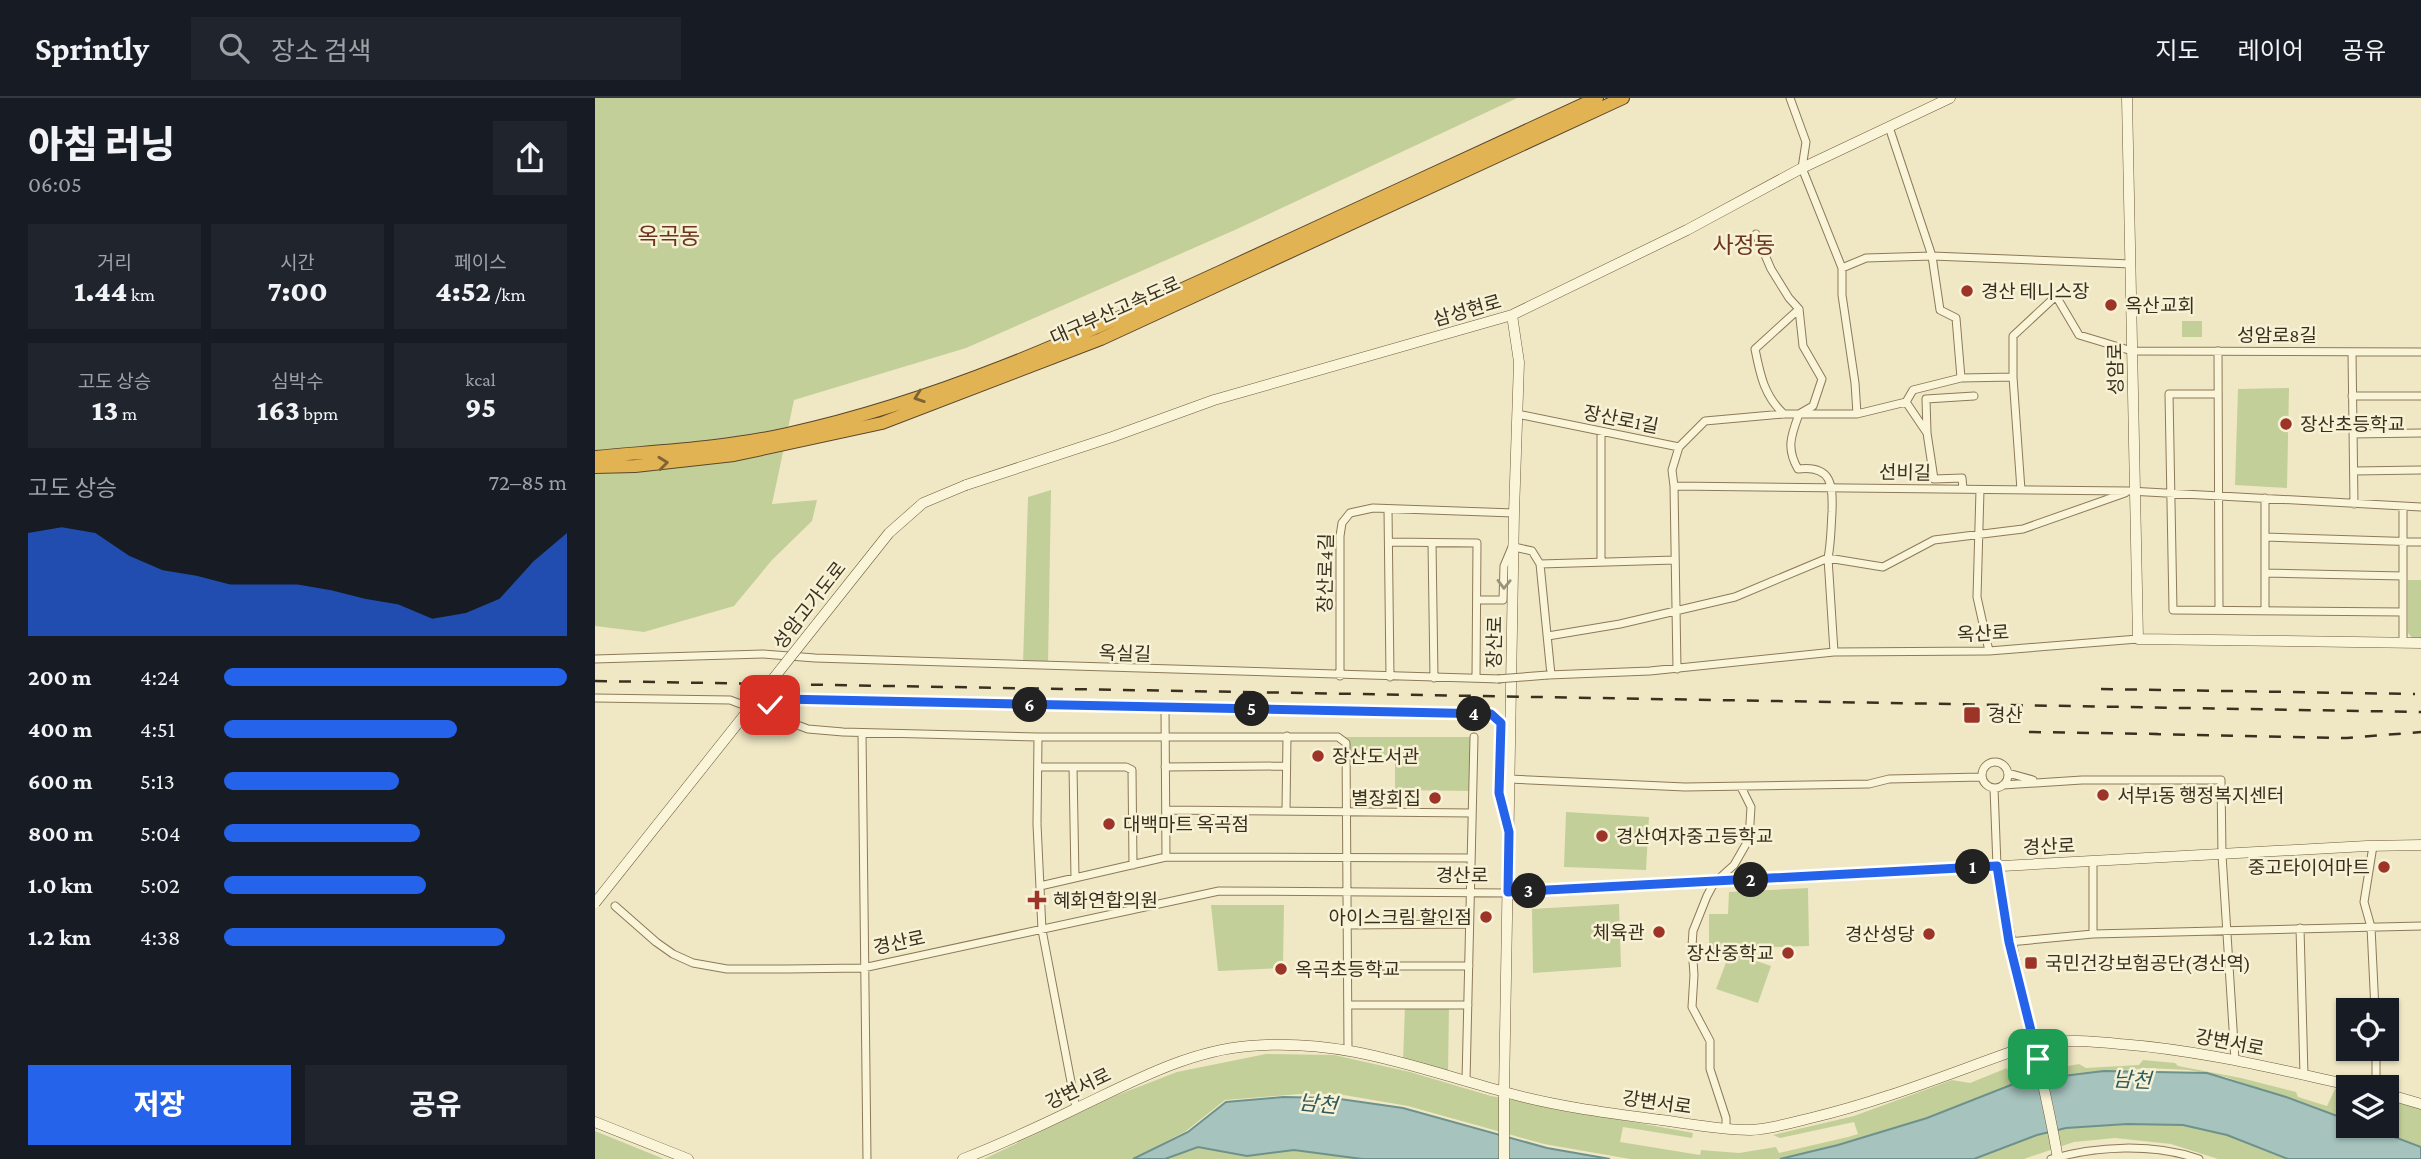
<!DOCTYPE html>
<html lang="ko">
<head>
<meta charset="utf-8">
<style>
	body { margin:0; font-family:"Crimson Pro","Noto Sans KR",serif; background:#20242c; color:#f1f3f6; height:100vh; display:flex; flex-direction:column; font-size:26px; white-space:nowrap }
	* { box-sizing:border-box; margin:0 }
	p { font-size:23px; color:#9ea1a6 }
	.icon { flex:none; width:38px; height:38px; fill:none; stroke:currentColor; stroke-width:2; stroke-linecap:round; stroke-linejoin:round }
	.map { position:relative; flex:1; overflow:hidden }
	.details { display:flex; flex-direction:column; background:#171b24; width:595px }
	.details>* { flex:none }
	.controls { position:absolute; left:1741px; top:900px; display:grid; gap:14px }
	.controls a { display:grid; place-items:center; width:63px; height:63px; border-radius:0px; background:#171b24; box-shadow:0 2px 5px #0004; font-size:35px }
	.pin { position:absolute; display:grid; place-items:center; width:60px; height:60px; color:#fff; margin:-30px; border-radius:14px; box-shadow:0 4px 10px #0006 }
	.km { position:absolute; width:35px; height:35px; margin:-18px; border-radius:50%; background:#222; color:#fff; font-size:19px; line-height:35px; text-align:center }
	.round { display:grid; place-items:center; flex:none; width:74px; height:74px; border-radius:0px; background:#20242c }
	.summary { display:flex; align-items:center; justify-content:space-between; height:119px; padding:0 28px }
	h1 { font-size:38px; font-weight:800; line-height:52px }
	.metrics { display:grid; grid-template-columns:repeat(3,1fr); gap:10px; height:119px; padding:7px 28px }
	.metrics div { display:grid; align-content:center; border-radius:0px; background:#20242c; text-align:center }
	.metrics b { font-size:30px; font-weight:800 }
	.metrics small { font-size:19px; font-weight:400 }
	.metrics p { font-size:19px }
	.chart { height:196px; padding:14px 28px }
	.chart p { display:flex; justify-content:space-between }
	.chart svg { width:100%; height:126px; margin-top:7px; fill:#2563eb; opacity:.7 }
	.primary-button { display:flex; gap:14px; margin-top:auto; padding:14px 28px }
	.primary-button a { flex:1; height:80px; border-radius:0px; background:#2563eb; color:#fff; font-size:28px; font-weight:800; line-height:80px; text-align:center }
	.primary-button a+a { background:#20242c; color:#f1f3f6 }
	ul { padding:0 28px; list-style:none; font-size:23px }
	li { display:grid; grid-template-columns:112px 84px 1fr; align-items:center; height:52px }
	li i { height:18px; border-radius:9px; background:#2563eb }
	header { display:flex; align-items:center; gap:42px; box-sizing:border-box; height:98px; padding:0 35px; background:#171b24; border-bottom:2px solid #363941 }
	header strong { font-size:33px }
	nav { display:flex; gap:38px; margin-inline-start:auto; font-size:24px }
	.search { width:490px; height:63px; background:#20242c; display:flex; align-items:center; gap:18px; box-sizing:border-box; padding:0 24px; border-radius:0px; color:#9ea1a6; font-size:26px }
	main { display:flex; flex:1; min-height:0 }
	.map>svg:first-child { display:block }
</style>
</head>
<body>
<header>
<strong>Sprintly</strong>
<div class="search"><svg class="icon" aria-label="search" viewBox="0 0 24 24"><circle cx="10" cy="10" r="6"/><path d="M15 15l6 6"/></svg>장소 검색</div>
<nav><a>지도</a><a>레이어</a><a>공유</a></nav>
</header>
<main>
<section class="details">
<div class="summary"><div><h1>아침 러닝</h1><p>06:05</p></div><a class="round"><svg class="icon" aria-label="share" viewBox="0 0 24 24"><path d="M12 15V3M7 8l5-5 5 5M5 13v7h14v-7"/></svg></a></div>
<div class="metrics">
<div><p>거리</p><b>1.44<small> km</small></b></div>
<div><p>시간</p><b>7:00</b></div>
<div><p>페이스</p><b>4:52<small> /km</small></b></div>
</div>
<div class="metrics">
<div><p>고도 상승</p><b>13<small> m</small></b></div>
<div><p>심박수</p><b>163<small> bpm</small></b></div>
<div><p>kcal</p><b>95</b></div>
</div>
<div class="chart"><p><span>고도 상승</span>72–85 m</p>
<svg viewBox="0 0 160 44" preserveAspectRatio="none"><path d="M0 44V8L10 6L20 8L30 16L40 21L50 23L60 26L70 26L80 26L90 28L100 31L110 33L120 38L130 36L140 31L150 18L160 8V44z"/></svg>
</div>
<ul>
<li><b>200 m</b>4:24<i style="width:100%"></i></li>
<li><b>400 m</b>4:51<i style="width:68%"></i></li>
<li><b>600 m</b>5:13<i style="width:51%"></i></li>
<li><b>800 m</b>5:04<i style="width:57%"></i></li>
<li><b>1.0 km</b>5:02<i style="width:59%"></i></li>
<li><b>1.2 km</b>4:38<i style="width:82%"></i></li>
</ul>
<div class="primary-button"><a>저장</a><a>공유</a></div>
</section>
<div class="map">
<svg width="1826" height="1061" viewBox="0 0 1826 1061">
	<rect width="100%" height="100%" fill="#f0e8c5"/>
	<path fill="#c3cf98" d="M0,0h922l-280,131 -271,119 -172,52 -22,104 45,-4 -5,21 -40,39 -38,46 -90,26 -49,-6z
		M1587,223h20v16h-20z
		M1694,290l-2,100 -52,-3 3,-96z
		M456,392l-3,176 -25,-1 5,-168z
		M1813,482h13v60h-7l-6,-7z
		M743,639h136l-2,54 -77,-1v-35h-49v-12z
		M971,714l83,5 -3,53 -82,-3z
		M1213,790l1,58 -100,3v-35h19l1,-22z
		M1024,806l2,63 -88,6 -1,-64z
		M616,807h73l-1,63 -65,3z
		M1135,854l41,14 -13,37 -42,-14z
		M810,907h44l-1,70 -45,-13z
		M671,956l68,1 76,17 81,24 202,37 -1,5 -69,-11 -3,15 80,13 1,-5 38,3 37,-6 3,6 69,-16 10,-3 -4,-12 -74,16 -7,-3 81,-19 98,-36 18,3 37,-15 2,5 13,2 57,-11 7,4 53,-3 4,-5 32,3 3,3 63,12 55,14 2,5 29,9 8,-17 13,3v28l-122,-43 -38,-7 -40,-2 -96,8 -31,5 -104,41 -50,16 -86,21h-151l-86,-15 -136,-38 -70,-12h-38l-75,6 -39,31 -53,28h-149l131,-63 62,-24z
		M1792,1002l34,9v38l-58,-22h24z
		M1532,1026l56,1 44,10 61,24h-70l-47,-15 -56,-6 -41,4 -50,17h-50l63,-24 29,-7z
		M0,1033l69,28h-69z
		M603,1049l49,9 47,-6 68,9h-197z"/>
	<path fill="#a7c3be" stroke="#6d928d" stroke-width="2" d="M1509,973l103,2 79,24 62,23 1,5h14l58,22v12h-133l-61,-24 -44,-10 -56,-1 -61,4 -29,7 -63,24h-194l58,-14 89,-27 94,-37z
		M688,999l50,1 70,10 144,40 63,11h-248l-68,-9 -47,6 -49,-9 -33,12h-32l55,-27 38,-30z"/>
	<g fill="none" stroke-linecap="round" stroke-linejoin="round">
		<g stroke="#8c7a5a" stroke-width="9">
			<path id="street" d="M1195,0l16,44 -4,26 40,100v27l13,88 2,31
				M1294,29l43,129 8,54 16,8 5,60
				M1247,170l24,-10 66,-2 199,8
				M1623,253l1,259
				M1757,254l2,152
				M1418,279v-41l43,-40 23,39 53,16 289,1
				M1623,296h-49l4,216 230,2
				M1757,298h69
				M1311,304l21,31
				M922,316l162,33 -7,23 2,16 3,183
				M1189,316c-20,-18 -24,-40 -29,-65l44,-40
				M1006,333v130
				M1758,336l68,-1
				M1084,349l26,-26 79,-7h73l49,-12 7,-12 48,-12 52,-1 8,113
				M1759,373l67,-1
				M1079,388l455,5 292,16
				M1368,391l-1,-11 -28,1 -7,-46 -1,-34 48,-3
				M1385,392l-3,107 12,54
				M1670,400v113
				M793,411l2,168
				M1670,439l156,5
				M794,444l88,1 -1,135
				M837,445l2,135
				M919,449l18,4 8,13 11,111
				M945,466l135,-4
				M1670,475l138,3
				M882,502h26l1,-34 8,-19
				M953,538l72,-12 115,-27 93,-39c3,-15 3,-30 4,-46 1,-27 0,-47 -34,-43 -12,-21 -7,-33 1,-55l14,-8 9,-27 -19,-33 -4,-37 -10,-11 -18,-29 -15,-35
				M1808,545v-136
				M1239,554l-6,-94 55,9 51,-27 89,-11 102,-36
				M0,561l168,-5 52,4 685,21
				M953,577l102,-4 184,-19 155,-1 149,-12
				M745,578v-140l2,-13 8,-10 23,-5 141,5
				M0,600l135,2 78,29 35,3 195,5h300l8,6 2,306
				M570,610l1,149
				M168,615l11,-11 6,-3 711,15 10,9 -2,70 7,29
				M267,635l5,426
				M443,639l-1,87 5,106 34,178
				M1387 677a13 13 0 1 1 26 0a13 13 0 1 1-26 0Z
				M443,669h88l6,3 1,95
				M478,669l2,111
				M570,669l121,-1
				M1413,675l25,7
				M914,681l176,8 184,-3 20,-5 93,-2
				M1408,687l79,-5h139l1,75 13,205
				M1399,690l3,78
				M571,712l306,3
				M691,713l1,-75
				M1778,748l-9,56 7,25 4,83
				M1498,764v72
				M445,788l126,-29 305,1
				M20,808l41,36 17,12 20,9 34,6h61l75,-1 356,-77 289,2
				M753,827l121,-1
				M1705,830l4,147
				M1414,844l84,-8 328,-8
				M753,868h121
				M753,907h120
				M871,983l8,-344
				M1781,989v-39
				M1131,1031v-11l-16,-49v-28l-18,-34 2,-32 -2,-29 1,-15 14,-35 7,-13 20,-18 15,-26 2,-32 -10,-20
				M1456,1061c46,-13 101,-16 148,0"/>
		</g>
		<g stroke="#6e5b3d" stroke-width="11">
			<path id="secondary" d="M1532,0l11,541 283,4
				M371,387l146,-48 102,-37 298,-85 175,-85 115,-62 148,-70
				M1402,768c15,99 44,194 61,293
				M913,795l859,-47 54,-1
				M1792,996l34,10
				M0,1024l93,37
				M368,1061c38,-15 75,-32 112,-50 55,-26 112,-58 174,-63 93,-8 164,21 252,45 52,15 107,22 160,29 30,4 59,10 89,10 21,-1 41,-7 61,-12 77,-18 149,-49 223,-74 29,-5 57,-3 86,0 81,6 160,26 239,43
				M909,1061v-67l10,-579 5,-151 -7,-47"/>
		</g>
		<g stroke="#5a472e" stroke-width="14">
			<path id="highway" d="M0,359c64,-6 130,-9 192,-23 152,-33 293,-98 433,-162 126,-58 251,-116 377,-174
				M0,369l40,-1 99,-11 148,-32 219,-84 522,-241"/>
		</g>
		<use href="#street" stroke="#faf4d9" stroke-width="7"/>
		<use href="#secondary" stroke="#faf4d9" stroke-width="10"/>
		<use href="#highway" stroke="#e2b353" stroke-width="12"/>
		<path stroke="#3b301f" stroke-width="2.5" stroke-dasharray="12 12" stroke-linecap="butt" d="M0,583l1826,31
			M1506,591l314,5
			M1434,634l129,2
			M1554,636l198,4 74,-6"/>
		<g stroke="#8c7a5a" stroke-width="9" stroke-linecap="butt">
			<path id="street-bridge" d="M902,581l51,-4"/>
		</g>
		<g stroke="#6e5b3d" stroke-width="11" stroke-linecap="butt">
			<path id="secondary-bridge" d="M0,805l294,-370 34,-30 43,-18"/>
		</g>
		<use href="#street-bridge" stroke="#faf4d9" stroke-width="7"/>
		<use href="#secondary-bridge" stroke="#faf4d9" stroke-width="10"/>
	</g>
	<defs><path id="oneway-chevron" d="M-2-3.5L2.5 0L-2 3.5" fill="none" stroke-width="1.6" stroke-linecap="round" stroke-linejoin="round" transform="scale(1.75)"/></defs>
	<g stroke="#7e6434">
		<use href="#oneway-chevron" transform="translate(324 299) rotate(161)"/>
		<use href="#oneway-chevron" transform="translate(68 365) rotate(-6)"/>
	</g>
	<use stroke="#9a927c" href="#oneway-chevron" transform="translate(909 486) rotate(91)"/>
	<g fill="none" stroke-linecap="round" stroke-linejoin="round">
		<g stroke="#fff" stroke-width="14">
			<path id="route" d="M175,607l12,-6 709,15 10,9 -2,70 10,39 -1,60 489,-26 12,76 29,117"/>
		</g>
		<use href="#route" stroke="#2563eb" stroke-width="9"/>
	</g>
	<g fill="#9d3428" stroke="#f7f1d5" stroke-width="2.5">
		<circle cx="1372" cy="193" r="7"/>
		<circle cx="1516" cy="207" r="7"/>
		<circle cx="1691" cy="326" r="7"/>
		<rect x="1368" y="608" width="18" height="18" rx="3.5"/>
		<circle cx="723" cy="658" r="7"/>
		<circle cx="1508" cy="697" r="7"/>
		<circle cx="840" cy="700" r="7"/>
		<circle cx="514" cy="726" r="7"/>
		<circle cx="1007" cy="738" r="7"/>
		<circle cx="1789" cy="769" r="7"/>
		<path d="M438.5 791.5h7v7h7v7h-7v7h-7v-7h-7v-7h7z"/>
		<circle cx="891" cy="819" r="7"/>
		<circle cx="1064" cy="834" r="7"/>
		<circle cx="1334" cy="836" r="7"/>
		<circle cx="1193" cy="855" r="7"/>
		<rect x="1429" y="858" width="14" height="14" rx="3.5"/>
		<circle cx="686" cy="871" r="7"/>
	</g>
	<g text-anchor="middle" stroke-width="5" stroke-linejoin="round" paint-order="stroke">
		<g font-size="19" fill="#3b301f" stroke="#f7f1d5" text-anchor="start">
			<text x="1386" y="200">경산 테니스장</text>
			<text x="1530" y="214">옥산교회</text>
			<text x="1705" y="333">장산초등학교</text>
			<text x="1393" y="624">경산</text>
			<text x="737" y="665">장산도서관</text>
			<text x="1522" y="704">서부1동 행정복지센터</text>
			<text x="826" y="707" text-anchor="end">별장회집</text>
			<text x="528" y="733">대백마트 옥곡점</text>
			<text x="1021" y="745">경산여자중고등학교</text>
			<text x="1775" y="776" text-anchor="end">중고타이어마트</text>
			<text x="458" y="809">혜화연합의원</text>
			<text x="877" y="826" text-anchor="end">아이스크림 할인점</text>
			<text x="1050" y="841" text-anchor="end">체육관</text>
			<text x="1320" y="843" text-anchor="end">경산성당</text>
			<text x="1179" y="862" text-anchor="end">장산중학교</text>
			<text x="1450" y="872">국민건강보험공단(경산역)</text>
			<text x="700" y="878">옥곡초등학교</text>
		</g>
		<g font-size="19" fill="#3b301f" stroke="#f7f1d5">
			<text transform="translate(520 212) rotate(-24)" y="7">대구부산고속도로</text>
			<text transform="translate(872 212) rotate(-16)" y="7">삼성현로</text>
			<text x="1682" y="244">성암로8길</text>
			<text transform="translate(1520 271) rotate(-91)" y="7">성암로</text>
			<text transform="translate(1026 321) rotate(11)" y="7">장산로1길</text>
			<text transform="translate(1310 374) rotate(1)" y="7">선비길</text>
			<text transform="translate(730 475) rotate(-89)" y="7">장산로4길</text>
			<text transform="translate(214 507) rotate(-52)" y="7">성암고가도로</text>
			<text transform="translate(1388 535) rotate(-3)" y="7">옥산로</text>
			<text transform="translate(899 544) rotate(-89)" y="7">장산로</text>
			<text transform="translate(530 555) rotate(2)" y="7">옥실길</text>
			<text transform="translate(1454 748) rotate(-2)" y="7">경산로</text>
			<text x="867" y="784">경산로</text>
			<text transform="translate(304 844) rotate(-12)" y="7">경산로</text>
			<text transform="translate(1635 944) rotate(11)" y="7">강변서로</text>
			<text transform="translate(483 990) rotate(-26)" y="7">강변서로</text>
			<text transform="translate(1062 1004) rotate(8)" y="7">강변서로</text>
		</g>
		<g font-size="21" font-style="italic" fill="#2d5a5c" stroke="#f7f1d5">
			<text transform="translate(1537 982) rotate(3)" y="7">남천</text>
			<text transform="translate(723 1006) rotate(6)" y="7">남천</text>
		</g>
		<g font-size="23" fill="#6a351c" stroke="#f7f1d5">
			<text x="74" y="146">옥곡동</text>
			<text x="1149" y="155">사정동</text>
		</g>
	</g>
</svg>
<div class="controls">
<a><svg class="icon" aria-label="locate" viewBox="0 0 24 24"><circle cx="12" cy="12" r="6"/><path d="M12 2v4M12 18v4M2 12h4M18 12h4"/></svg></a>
<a><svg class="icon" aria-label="layers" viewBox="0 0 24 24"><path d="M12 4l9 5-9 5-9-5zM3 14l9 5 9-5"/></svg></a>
</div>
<div class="pin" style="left:1443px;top:961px;background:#1e9e55"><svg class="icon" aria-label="arrive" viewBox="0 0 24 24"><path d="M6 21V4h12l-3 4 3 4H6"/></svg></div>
<div class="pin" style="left:175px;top:607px;background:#d93025"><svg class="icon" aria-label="check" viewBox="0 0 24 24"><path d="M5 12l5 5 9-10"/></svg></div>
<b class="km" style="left:1378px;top:769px">1</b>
<b class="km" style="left:1156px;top:782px">2</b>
<b class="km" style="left:934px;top:793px">3</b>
<b class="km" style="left:879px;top:616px">4</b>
<b class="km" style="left:657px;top:611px">5</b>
<b class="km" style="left:435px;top:607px">6</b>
</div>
</main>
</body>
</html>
